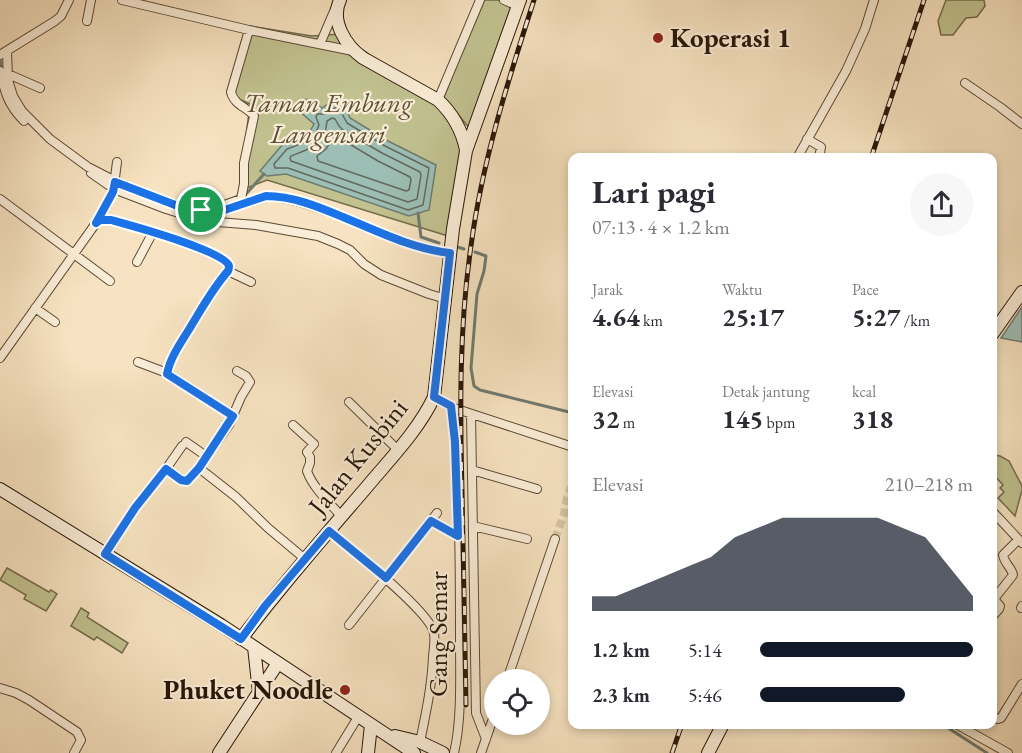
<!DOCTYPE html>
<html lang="id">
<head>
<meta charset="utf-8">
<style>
	body { margin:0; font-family:"EB Garamond",serif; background:#f7f7f7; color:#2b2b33; height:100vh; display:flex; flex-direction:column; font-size:22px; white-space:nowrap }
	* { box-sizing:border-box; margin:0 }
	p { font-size:20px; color:#7c7c81 }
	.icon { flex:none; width:33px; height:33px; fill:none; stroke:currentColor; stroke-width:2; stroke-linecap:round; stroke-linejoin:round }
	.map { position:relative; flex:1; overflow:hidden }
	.details { position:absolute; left:568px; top:153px; width:429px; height:576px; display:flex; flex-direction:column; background:#fff; border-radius:12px; box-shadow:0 3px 9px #0003 }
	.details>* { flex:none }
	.controls { position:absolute; left:484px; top:669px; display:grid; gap:12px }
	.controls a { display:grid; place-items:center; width:66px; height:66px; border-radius:50%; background:#fff; box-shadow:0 3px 9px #0003; font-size:30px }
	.pin { position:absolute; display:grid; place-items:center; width:51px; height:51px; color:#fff; margin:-26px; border:3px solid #fff; border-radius:50%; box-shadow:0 2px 6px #0007 }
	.round { display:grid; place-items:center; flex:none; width:63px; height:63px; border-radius:32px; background:#f7f7f7 }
	.overview { display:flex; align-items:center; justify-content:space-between; height:102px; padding:0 24px }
	h1 { font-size:33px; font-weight:700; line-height:45px }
	.stats { display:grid; grid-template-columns:repeat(3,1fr); gap:9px; height:102px; padding:6px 24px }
	.stats div { display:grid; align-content:center }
	.stats b { font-size:26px; font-weight:700 }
	.stats small { font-size:16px; font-weight:400 }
	.stats p { font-size:16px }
	.chart { height:168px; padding:12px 24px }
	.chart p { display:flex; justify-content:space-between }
	.chart svg { width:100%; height:108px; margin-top:6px; fill:#111827; opacity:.7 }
	ul { padding:0 24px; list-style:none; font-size:20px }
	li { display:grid; grid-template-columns:96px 72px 1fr; align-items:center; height:45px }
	li i { height:15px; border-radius:8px; background:#111827 }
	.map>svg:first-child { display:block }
</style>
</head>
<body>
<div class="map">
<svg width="1022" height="753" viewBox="0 0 1022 753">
	<rect width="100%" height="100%" fill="#f7e3c1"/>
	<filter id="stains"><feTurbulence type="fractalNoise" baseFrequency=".00333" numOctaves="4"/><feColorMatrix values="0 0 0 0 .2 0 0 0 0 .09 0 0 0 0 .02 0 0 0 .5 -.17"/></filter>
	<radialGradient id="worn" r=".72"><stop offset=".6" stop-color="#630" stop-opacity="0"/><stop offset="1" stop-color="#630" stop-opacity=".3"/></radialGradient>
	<path fill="#c1c290" stroke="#746c4c" stroke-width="1.5" d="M482,0h16l16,6 -44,123 -26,-32z
		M946,0h38l1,6 -8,11 -11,1 -13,17h-12l-3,-14z
		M249,26l63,10 28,-2 96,67 22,25 6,30 -16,80 -181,-56 -28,11 11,-87 -23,-10z
		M993,455l7,1 9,5 13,25v4l-7,26 -17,-18 6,-6 -4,-4 3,-3 -10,-11z
		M7,568l42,24 2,-2 6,4 -11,17 -22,-12 2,-4 -26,-15z
		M81,608l8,5 -2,4 41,26 -6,10 -25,-16 -3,3 -23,-14z"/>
	<path fill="#9dbeb5" stroke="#6e7b70" stroke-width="1.5" d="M341,96l9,22 38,23 48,24 -7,45 -20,6 -123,-42 -19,2 -7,-5 23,-27 25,-9 6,-11 -15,-13 2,-9 5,-3 16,9z
		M1022,307v35l-21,-4z"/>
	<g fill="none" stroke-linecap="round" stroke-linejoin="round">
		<path stroke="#626a5e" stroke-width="1.5" d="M337,107l2,1 8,15 38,23 44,22 -6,37 -15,5 -120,-42h-13l-1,-4 13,-15 26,-10 6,-14 -3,-8 1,-3h8z
			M332,118l3,1 4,7 4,4 39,23 38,19 1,3 -4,24 -9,3 -117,-41 -1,-3 1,-2c20,-8 34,-10 36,-35z
			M336,136l42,25 32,16 1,3 -2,10 -3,1 -88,-30 -1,-5 9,-7 7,-12z"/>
		<path stroke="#6e7b70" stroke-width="3" d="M0,60l2,10
			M246,194l18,-20
			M418,213l3,24 18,6
			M454,246l10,3
			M475,252l11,4 -2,15 -7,23 -6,74 3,18 6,4 93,23
			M942,724l45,29"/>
		<path stroke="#d8c4a5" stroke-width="8" stroke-dasharray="8 4" stroke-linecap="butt" d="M555,539l9,-25 3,-17 6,-14"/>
		<g stroke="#5c4936" stroke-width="10">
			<path id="street" d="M122,0l127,30 104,21
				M504,0l14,6
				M87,21l4,-21
				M320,44l15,-35
				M7,51l1,29 5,16 9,15 28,28 38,28 43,22 60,22 25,-3 25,-9 3,-15v-21l10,-47c-7,-9 -20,-11 -23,-24l18,-62
				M0,55l55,-34 6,-5 8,-16
				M0,71c5,22 8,34 24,50
				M8,74l32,14
				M965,83l35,24 22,17
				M438,100l42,-100
				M807,139l14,8 -2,11
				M797,158l49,-87 19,-42 9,-29
				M91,173l23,16 52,20 32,10
				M0,199l110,82
				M201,210l-3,9 68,-22c11,-1 22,2 33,5 50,13 99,46 151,51
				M218,222l38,3 62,11 20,8 12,6 14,14 17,11 48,19 17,5
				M96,223l4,-3h11c17,5 115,31 118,46 1,1 0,3 -1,5
				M137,262l16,-30
				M228,271c-16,18 -27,39 -40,60 -8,13 -18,27 -21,42l66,43
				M228,271l23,11
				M35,308l20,14
				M0,358l96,-135 17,-30 4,-31
				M138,362l29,11
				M434,397l17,10 15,5 107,35
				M349,402l49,48
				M451,407c9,75 9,156 9,232 0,35 2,81 -6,114
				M471,414l5,299 10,26
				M293,425l21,19 -7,8 3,5v6l-3,8c6,17 22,31 34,45
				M186,442l20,14
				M199,468l37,29 32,31 37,31
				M166,469l16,-23
				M472,470l65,19
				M993,512l29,31
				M431,521l27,15
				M473,526l54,13
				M329,531c20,17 101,80 105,102 1,7 0,15 -1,23 -1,29 -7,57 -13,86
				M105,554l30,-46 31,-39 18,12h3l12,-13 30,-43 12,-28 9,-15 -4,-6 -9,-5
				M1021,608l1,-2
				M993,616l6,-7 1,-3 -6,-7 19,-24c-1,-7 -9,-12 -10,-20l15,-15
				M349,625l88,-112
				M507,680l48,-141
				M0,688l16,5 13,7 48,32 4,8 -7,13
				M993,717l5,2 3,-1 21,-34
				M956,724l52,29
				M336,753l22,-36
				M481,753l14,-40"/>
		</g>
		<g stroke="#281608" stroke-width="14">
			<path id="secondary" d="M340,0c-10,21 6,46 23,58l75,42c15,14 24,30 28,50
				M993,333l29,-41
				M0,489l221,136 193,128
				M241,639c39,-52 82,-101 124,-150 24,-29 53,-58 69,-92l19,-168 13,-78 54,-151
				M254,647l5,45
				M395,736l25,6 23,11
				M219,753l59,-90
				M368,753l3,-28
				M708,753l15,-29"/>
		</g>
		<use href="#street" stroke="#faedd7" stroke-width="8"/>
		<use href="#secondary" stroke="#faedd7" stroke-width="12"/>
		<g stroke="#281608" stroke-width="5">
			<path id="rail" d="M871,158l53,-158
				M466,705c-1,-71 -2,-142 -4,-214 -2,-81 -3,-163 9,-245 11,-84 37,-165 63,-246
				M672,753l10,-29"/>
		</g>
		<use href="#rail" stroke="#faedd7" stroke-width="3" stroke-dasharray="9" stroke-linecap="butt"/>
	</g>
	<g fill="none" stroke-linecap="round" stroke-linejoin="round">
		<g stroke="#fff" stroke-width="12">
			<path id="route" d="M115,182l76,29 10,-1 -3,9 68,-23c27,0 53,11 77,21 34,14 70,32 107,36l-16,144 17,9 4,36 3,94 -27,-15 -45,57 -57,-47 -64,75 -24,33 -136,-85 30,-46 31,-39 15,11 6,1 12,-13 34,-52 -66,-42c3,-16 13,-30 21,-43 13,-21 24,-42 40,-60 1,-2 1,-3 1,-5 -3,-15 -100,-41 -118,-46h-11l-4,3 17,-31z"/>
		</g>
		<use href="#route" stroke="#1a73e8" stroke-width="8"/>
	</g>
	<g fill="#8f2418" stroke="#faedd7" stroke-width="2">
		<circle cx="658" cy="38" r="6"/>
		<circle cx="345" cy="690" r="6"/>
	</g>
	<g text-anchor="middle" stroke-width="4.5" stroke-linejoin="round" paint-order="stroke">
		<g font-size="27" font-weight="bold" fill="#281608" stroke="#faedd7" text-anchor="start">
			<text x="670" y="47">Koperasi 1</text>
			<text x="333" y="699" text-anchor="end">Phuket Noodle</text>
		</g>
		<g font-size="27" font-style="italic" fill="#5e5238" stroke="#faedd7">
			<text x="328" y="112">Taman Embung<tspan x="328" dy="31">Langensari</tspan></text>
		</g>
		<g font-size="27" fill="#281608" stroke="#faedd7">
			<text transform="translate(358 457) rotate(-51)" y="9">Jalan Kusbini</text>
			<text transform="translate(438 634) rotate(-90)" y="9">Gang Semar</text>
		</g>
	</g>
	<rect width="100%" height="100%" filter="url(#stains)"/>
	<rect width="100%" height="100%" fill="url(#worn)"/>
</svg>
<div class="controls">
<a><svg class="icon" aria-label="locate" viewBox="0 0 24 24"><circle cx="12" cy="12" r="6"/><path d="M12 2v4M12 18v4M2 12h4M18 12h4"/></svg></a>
</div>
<div class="pin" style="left:201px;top:210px;background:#1e9e55"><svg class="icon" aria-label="arrive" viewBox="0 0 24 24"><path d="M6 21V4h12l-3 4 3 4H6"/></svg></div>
<section class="details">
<div class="overview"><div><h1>Lari pagi</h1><p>07:13 · 4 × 1.2 km</p></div><a class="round"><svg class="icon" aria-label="share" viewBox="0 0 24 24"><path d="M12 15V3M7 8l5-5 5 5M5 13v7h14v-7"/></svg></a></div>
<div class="stats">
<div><p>Jarak</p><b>4.64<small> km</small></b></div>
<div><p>Waktu</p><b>25:17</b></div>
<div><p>Pace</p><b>5:27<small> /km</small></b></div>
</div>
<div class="stats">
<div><p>Elevasi</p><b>32<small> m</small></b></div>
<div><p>Detak jantung</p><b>145<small> bpm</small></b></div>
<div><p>kcal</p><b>318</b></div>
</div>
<div class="chart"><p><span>Elevasi</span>210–218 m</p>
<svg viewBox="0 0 160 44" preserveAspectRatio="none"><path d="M0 44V38L10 38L20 34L30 30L40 26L50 22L60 14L70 10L80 6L90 6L100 6L110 6L120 6L130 10L140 14L150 26L160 38V44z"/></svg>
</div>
<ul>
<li><b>1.2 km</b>5:14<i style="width:100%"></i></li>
<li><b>2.3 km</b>5:46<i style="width:68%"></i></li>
</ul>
</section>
</div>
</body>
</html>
